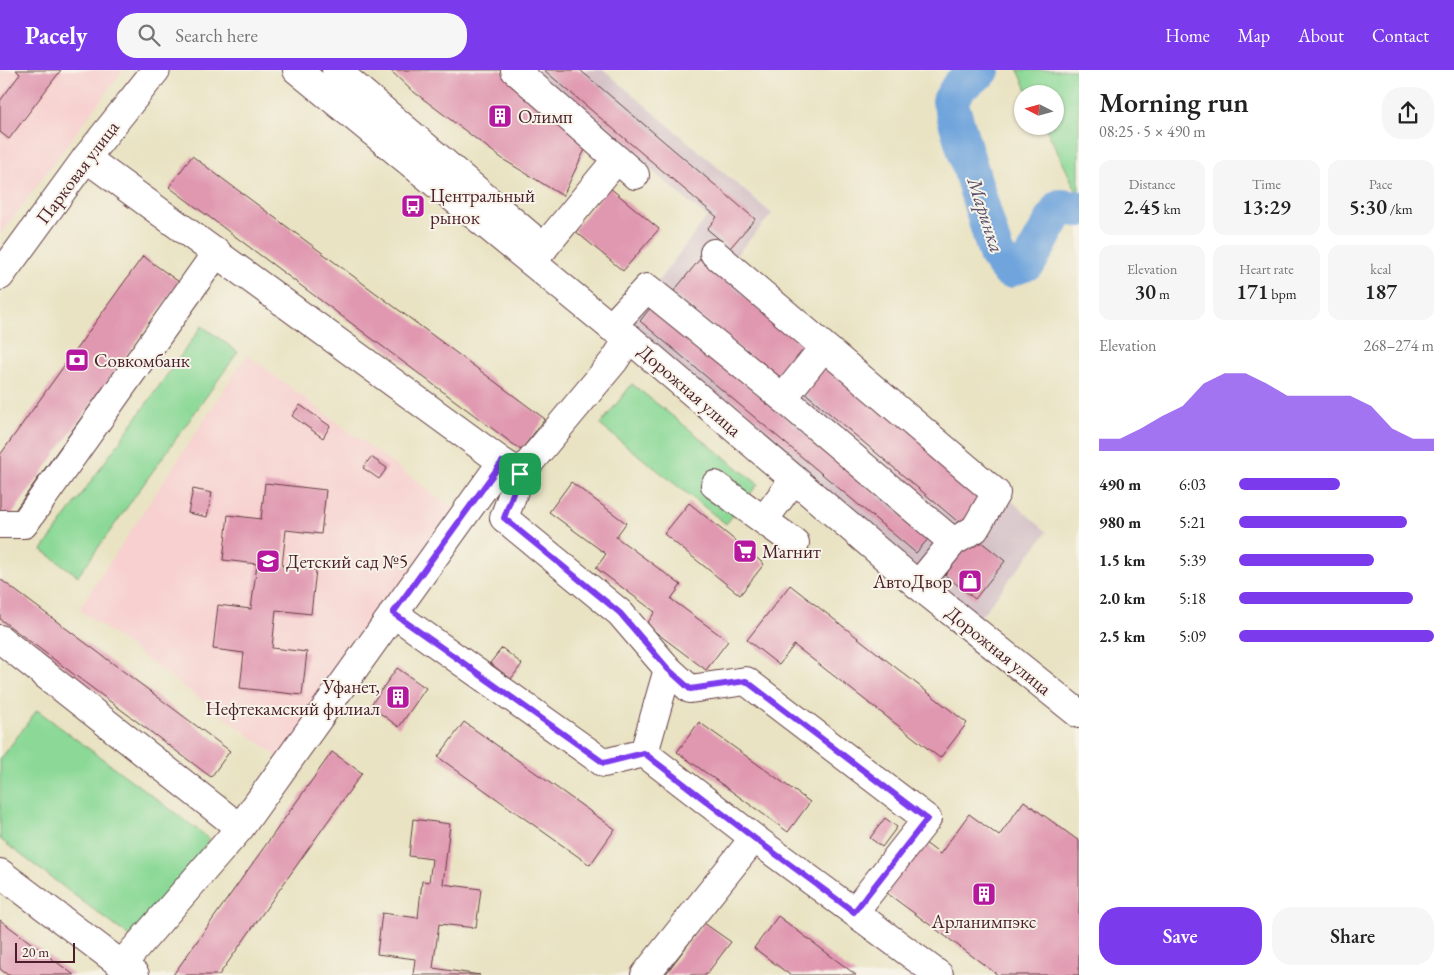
<!DOCTYPE html>
<html lang="en">
<head>
<meta charset="utf-8">
<style>
	body { margin:0; font-family:"EB Garamond",serif; background:#f6f6f6; color:#222; height:100vh; display:flex; flex-direction:column; font-size:19px; white-space:nowrap }
	* { box-sizing:border-box; margin:0 }
	p { font-size:16px; color:#767676 }
	.icon { flex:none; width:28px; height:28px; fill:none; stroke:currentColor; stroke-width:2; stroke-linecap:round; stroke-linejoin:round }
	.map { position:relative; flex:1; overflow:hidden }
	.side { display:flex; flex-direction:column; background:#fff; width:375px }
	.side>* { flex:none }
	.needle { width:32px; rotate:276deg }
	.controls { position:absolute; left:1014px; top:15px; display:grid; gap:10px }
	.controls a { display:grid; place-items:center; width:50px; height:50px; border-radius:50%; background:#fff; box-shadow:0 1px 4px #0004; font-size:25px }
	.scale { position:absolute; left:15px; bottom:12px; width:60px; box-sizing:border-box; padding-left:5px; border:2px solid #4a1f2b; border-top:0; font-size:14px; line-height:18px; white-space:nowrap; color:#4a1f2b; -webkit-text-stroke:4px #f7f3e8; paint-order:stroke }
	.pin { position:absolute; display:grid; place-items:center; width:42px; height:42px; color:#fff; margin:-21px; border-radius:10px; box-shadow:0 2px 8px #0006 }
	.round { display:grid; place-items:center; flex:none; width:52px; height:52px; border-radius:20px; background:#f6f6f6 }
	.head { display:flex; align-items:center; justify-content:space-between; height:85px; padding:0 20px }
	h1 { font-size:28px; font-weight:600; line-height:38px }
	.stats { display:grid; grid-template-columns:repeat(3,1fr); gap:8px; height:85px; padding:5px 20px }
	.stats div { display:grid; align-content:center; border-radius:12px; background:#f6f6f6; text-align:center }
	.stats b { font-size:21px; font-weight:600 }
	.stats small { font-size:14px; font-weight:400 }
	.stats p { font-size:14px }
	.chart { height:140px; padding:10px 20px }
	.chart p { display:flex; justify-content:space-between }
	.chart svg { width:100%; height:90px; margin-top:5px; fill:#7c3aed; opacity:.7 }
	.cta { display:flex; gap:10px; margin-top:auto; padding:10px 20px }
	.cta a { flex:1; height:58px; border-radius:20px; background:#7c3aed; color:#fff; font-size:20px; font-weight:600; line-height:58px; text-align:center }
	.cta a+a { background:#f6f6f6; color:#222 }
	ul { padding:0 20px; list-style:none; font-size:16px }
	li { display:grid; grid-template-columns:80px 60px 1fr; align-items:center; height:38px }
	li i { height:12px; border-radius:6px; background:#7c3aed }
	header { display:flex; align-items:center; gap:30px; box-sizing:border-box; height:70px; padding:0 25px; background:#7c3aed; color:#fff }
	header strong { font-size:24px }
	nav { display:flex; gap:28px; margin-inline-start:auto; font-size:18px }
	.search { width:350px; height:45px; background:#f6f6f6; display:flex; align-items:center; gap:12px; box-sizing:border-box; padding:0 18px; border-radius:20px; color:#767676; font-size:19px }
	main { display:flex; flex:1; min-height:0 }
	.map>svg:first-child { display:block }
</style>
</head>
<body>
<header>
<strong>Pacely</strong>
<div class="search"><svg class="icon" aria-label="search" viewBox="0 0 24 24"><circle cx="10" cy="10" r="6"/><path d="M15 15l6 6"/></svg>Search here</div>
<nav><a>Home</a><a>Map</a><a>About</a><a>Contact</a></nav>
</header>
<main>
<div class="map">
<svg width="1079" height="905" viewBox="0 0 1079 905">
	<rect width="100%" height="100%" fill="#f7f3e8"/>
	<filter id="ink" filterUnits="userSpaceOnUse"><feTurbulence type="fractalNoise" baseFrequency=".02" numOctaves="2"/><feDisplacementMap in="SourceGraphic" scale="10" xChannelSelector="R" yChannelSelector="G"/><feConvolveMatrix kernelMatrix="1 2 1 2 8 2 1 2 1" color-interpolation-filters="sRGB"/></filter>
	<filter id="wash" filterUnits="userSpaceOnUse"><feTurbulence type="fractalNoise" baseFrequency=".0096" numOctaves="4" result="noise"/><feDisplacementMap in="SourceGraphic" scale="20" xChannelSelector="R" yChannelSelector="G"/><feGaussianBlur stdDeviation="1.12" result="paint"/><feColorMatrix in="noise" values="0 0 0 0 0 0 0 0 0 0 0 0 0 0 0 0 0 1.4 0 .05"/><feComposite in="paint" operator="in"/></filter>
	<g filter="url(#wash)">
		<rect width="100%" height="100%" fill="#e9e3c3"/>
		<path fill="#f7d0cf" d="M0,0h123l-123,165z
			M247,285l213,159 -179,245 -202,-150z"/>
		<path fill="#d2bec5" d="M532,0h72l168,144 -37,42 312,276 -69,88 -352,-297 81,-106z"/>
		<path fill="#8cd997" stroke="#6b7c61" d="M1018,0h61v126l-34,-70h10v-32h-26z
			M202,256l36,26 -160,224 -36,-26z
			M632,314l126,100 -32,40 -126,-99z
			M37,640l173,129 -76,101 -134,-101v-79z"/>
		<g fill="none" stroke-linecap="round" stroke-linejoin="round">
			<path stroke="#6fa4dc" stroke-width="36" d="M982,0l-23,16 -9,15 46,153 12,16 21,-8 31,-55 19,2"/>
		</g>
		<g id="blocks">
			<path fill="#e098b0" d="M16,0h45l-52,69 -9,-7v-31l20,-27z
				M390,0h111l87,73 -25,53 -59,-36 -94,-71z
				M544,0h36l175,149 -25,29 -23,-19 10,-12z
				M192,86l353,263 -24,31 -352,-263z
				M609,117l50,42 -36,42 -49,-41z
				M143,186l36,26 -171,238 -8,-6v-59z
				M700,189l123,105 -27,32 -123,-104z
				M652,236l276,233 -12,14 -276,-232z
				M831,291l159,134 -27,31 -159,-134z
				M300,335l30,21 -7,12 -31,-22z
				M371,387l16,11 -8,11 -16,-11z
				M571,412l55,41 -10,14 65,48 -10,14 57,42 -22,29 -60,-45 9,-13 -59,-44 10,-14 -57,-42z
				M265,413l61,7 -5,44 -35,-4 -4,36 34,4 -5,44 -35,-4 -4,38 35,4 -5,43 -62,-7 4,-35 -31,-4 5,-44 33,4 6,-45 -34,-4 5,-45 33,4z
				M193,419l19,4 -5,24 -19,-4z
				M689,433l75,61 -24,31 -76,-61z
				M975,467l30,24 -30,38 -30,-24z
				M0,509l230,172 -19,26 -211,-158z
				M790,515l177,138 -27,35 -146,-113 -15,20 -32,-25z
				M502,578l20,16 -11,15 -21,-16z
				M397,598l29,20 -27,39 -29,-21z
				M464,652l151,107 -25,36 -152,-108z
				M699,652l111,80 -22,30 -111,-80z
				M332,682l30,21 -143,202h-46z
				M1024,731l55,40v134h-81l-118,-87 37,-51 23,17 29,-40 30,22z
				M885,748l12,9 -15,20 -12,-9z
				M413,749l37,5 -7,60 38,5 -5,39 -37,-4 -6,44 47,7h-67l2,-16 -38,-5 5,-41 36,5 4,-37 7,1 3,-23 -23,-3z
				M778,846l78,59h-66l-36,-27z
				M0,850l74,55h-66l-8,-6z
				M704,853l27,19 -25,33h-41z"/>
		</g>
	</g>
	<g filter="url(#ink)">
		<use href="#blocks" fill-opacity="0" stroke="#623c42" stroke-width="1"/>
		<g fill="none" stroke-linecap="round" stroke-linejoin="round">
			<g stroke="#623c42" stroke-width="30">
				<path id="minor" d="M336,0l208,178
					M515,0l120,105
					M86,88l416,304
					M714,183l282,240 -21,36 -22,13
					M532,192l85,-103
					M611,257l36,-39 136,110 170,144 -35,43
					M629,268l-15,23 -94,113 -16,44 116,95 48,56 22,20 56,-8 181,138 -73,93
					M783,328l40,-50
					M715,415l80,58
					M764,450l30,-41
					M0,454h24l193,-272
					M393,543l211,150 40,-10
					M0,569l240,189
					M644,683l110,85 185,137
					M644,683l24,-84
					M0,803l135,102
					M122,894l118,-136 262,-366 18,12
					M645,905l109,-137"/>
			</g>
			<g stroke="#623c42" stroke-width="30">
				<path id="major" d="M297,0l314,257 18,11 289,247 161,129
					M0,206l86,-118 70,-88"/>
			</g>
			<use href="#minor" stroke="#fff" stroke-width="28"/>
			<use href="#major" stroke="#fff" stroke-width="28"/>
		</g>
	</g>
	<g fill="none" stroke-linecap="round" stroke-linejoin="round" filter="url(#ink)">
		<g stroke="#fff" stroke-width="10">
			<path id="route" d="M502,392l18,12 -16,44 116,95 48,56 22,20 56,-8 181,138 -73,93 -100,-74 -110,-85 -40,10 -211,-150z"/>
		</g>
		<use href="#route" stroke="#7c3aed" stroke-width="6"/>
	</g>
	<defs>
		<g id="building-square" transform="scale(1.25)"><rect x="-9" y="-9" width="18" height="18" rx="4" fill="#b5179e" stroke="#f7f3e8"/><path d="M-4-6H4V6H1V3H-1V6H-4ZM-2.5-4.3h1.7v1.8h-1.7ZM.8-4.3h1.7v1.8H.8ZM-2.5-1h1.7V.8h-1.7ZM.8-1h1.7V.8H.8Z" fill="#fff"/></g>
		<g id="bus-square" transform="scale(1.25)"><rect x="-9" y="-9" width="18" height="18" rx="4" fill="#b5179e" stroke="#f7f3e8"/><path d="M-5-6H5V4H4V6H2V4H-2V6H-4V4H-5ZM-3.5-4V0h7V-4ZM-3.5 1.2v1.5H-2V1.2ZM2 1.2v1.5H3.5V1.2Z" fill="#fff"/></g>
		<g id="bank-square" transform="scale(1.25)"><rect x="-9" y="-9" width="18" height="18" rx="4" fill="#b5179e" stroke="#f7f3e8"/><path d="M-6-4H6V4H-6ZM0-2.3a2.3 2.3 0 1 0 0 4.6a2.3 2.3 0 1 0 0-4.6Z" fill="#fff"/></g>
		<g id="supermarket-square" transform="scale(1.25)"><rect x="-9" y="-9" width="18" height="18" rx="4" fill="#b5179e" stroke="#f7f3e8"/><path d="M-6-5.5h2.5l.6 2H6L4.5 2H-2.5L-4.4-4H-6ZM-1.5 3.2a1.3 1.3 0 1 0 .1 0ZM3 3.2a1.3 1.3 0 1 0 .1 0Z" fill="#fff"/></g>
		<g id="school-square" transform="scale(1.25)"><rect x="-9" y="-9" width="18" height="18" rx="4" fill="#b5179e" stroke="#f7f3e8"/><path d="M0-5L7-2L0 1L-7-2ZM-4 1L0 2.5L4 1V4Q0 6-4 4Z" fill="#fff"/></g>
		<g id="shop-square" transform="scale(1.25)"><rect x="-9" y="-9" width="18" height="18" rx="4" fill="#b5179e" stroke="#f7f3e8"/><path d="M-5-2.5h2.3a2.7 3.5 0 0 1 5.4 0H5L5.5 6h-11ZM-1.5-2.5h3a1.5 2.3 0 0 0-3 0Z" fill="#fff"/></g>
	</defs>
	<g fill-rule="evenodd">
		<use href="#building-square" x="500" y="46"/>
		<use href="#bus-square" x="413" y="136"/>
		<use href="#bank-square" x="77" y="290"/>
		<use href="#supermarket-square" x="745" y="481"/>
		<use href="#school-square" x="268" y="491"/>
		<use href="#shop-square" x="970" y="511"/>
		<use href="#building-square" x="398" y="627"/>
		<use href="#building-square" x="984" y="824"/>
	</g>
	<g text-anchor="middle" stroke-width="4" stroke-linejoin="round" paint-order="stroke">
		<g font-size="19" fill="#4a1f2b" stroke="#f7f3e8" text-anchor="start">
			<text x="518" y="53">Олимп</text>
			<text x="430" y="132">Центральный<tspan x="430" dy="22">рынок</tspan></text>
			<text x="94" y="297">Совкомбанк</text>
			<text x="762" y="488">Магнит</text>
			<text x="286" y="498">Детский сад №5</text>
			<text x="952" y="518" text-anchor="end">АвтоДвор</text>
			<text x="380" y="623" text-anchor="end">Уфанет,<tspan x="380" dy="22">Нефтекамский филиал</tspan></text>
			<text x="984" y="858" text-anchor="middle">Арланимпэкс</text>
		</g>
		<g font-size="19" fill="#4a1f2b" stroke="#f7f3e8">
			<text transform="translate(77 102) rotate(-53)" y="7">Парковая улица</text>
			<text transform="translate(690 320) rotate(41)" y="7">Дорожная улица</text>
			<text transform="translate(999 580) rotate(39)" y="7">Дорожная улица</text>
		</g>
		<g font-size="20" font-style="italic" fill="#574e69" stroke="#f7f3e8">
			<text transform="translate(986 145) rotate(72)" y="7">Маринка</text>
		</g>
	</g>
</svg>
<div class="controls">
<a><svg class="needle" viewBox="-14 -14 28 28"><path d="M0-13l5 13h-10z" fill="#e53935"/><path d="M0 13l5-13h-10z" fill="#767676"/></svg></a>
</div>
<div class="scale">20 m</div>
<div class="pin" style="left:520px;top:404px;background:#1e9e55"><svg class="icon" aria-label="arrive" viewBox="0 0 24 24"><path d="M6 21V4h12l-3 4 3 4H6"/></svg></div>
</div>
<section class="side">
<div class="head"><div><h1>Morning run</h1><p>08:25 · 5 × 490 m</p></div><a class="round"><svg class="icon" aria-label="share" viewBox="0 0 24 24"><path d="M12 15V3M7 8l5-5 5 5M5 13v7h14v-7"/></svg></a></div>
<div class="stats">
<div><p>Distance</p><b>2.45<small> km</small></b></div>
<div><p>Time</p><b>13:29</b></div>
<div><p>Pace</p><b>5:30<small> /km</small></b></div>
</div>
<div class="stats">
<div><p>Elevation</p><b>30<small> m</small></b></div>
<div><p>Heart rate</p><b>171<small> bpm</small></b></div>
<div><p>kcal</p><b>187</b></div>
</div>
<div class="chart"><p><span>Elevation</span>268–274 m</p>
<svg viewBox="0 0 160 44" preserveAspectRatio="none"><path d="M0 44V38L10 38L20 33L30 27L40 22L50 11L60 6L70 6L80 11L90 17L100 17L110 17L120 17L130 22L140 33L150 38L160 38V44z"/></svg>
</div>
<ul>
<li><b>490 m</b>6:03<i style="width:52%"></i></li>
<li><b>980 m</b>5:21<i style="width:86%"></i></li>
<li><b>1.5 km</b>5:39<i style="width:69%"></i></li>
<li><b>2.0 km</b>5:18<i style="width:89%"></i></li>
<li><b>2.5 km</b>5:09<i style="width:100%"></i></li>
</ul>
<div class="cta"><a>Save</a><a>Share</a></div>
</section>
</main>
</body>
</html>
